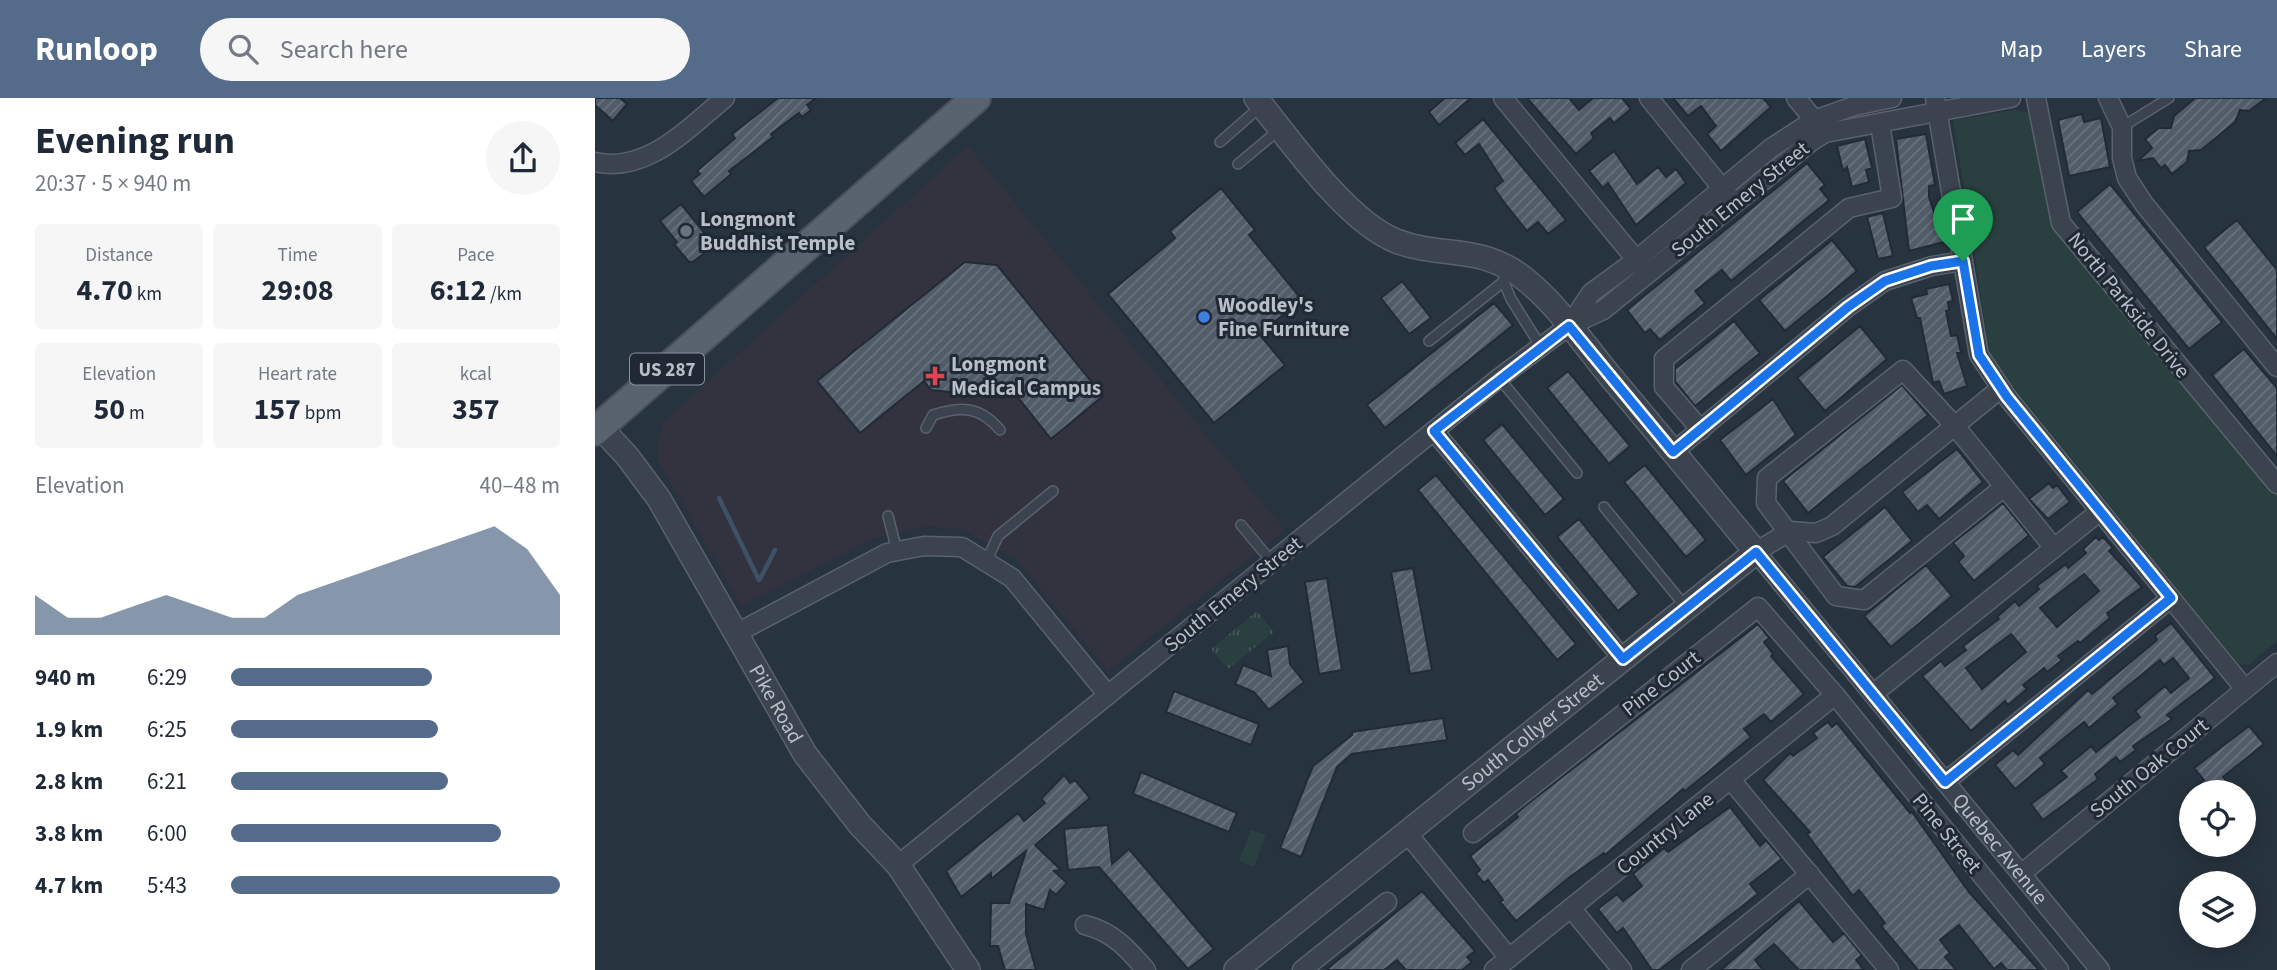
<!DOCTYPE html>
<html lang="en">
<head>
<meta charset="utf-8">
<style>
	body { margin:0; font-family:"Source Sans 3",sans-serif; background:#f6f6f7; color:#1f2937; height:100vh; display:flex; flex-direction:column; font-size:26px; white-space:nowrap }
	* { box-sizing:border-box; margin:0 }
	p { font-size:23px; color:#747a83 }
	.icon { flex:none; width:38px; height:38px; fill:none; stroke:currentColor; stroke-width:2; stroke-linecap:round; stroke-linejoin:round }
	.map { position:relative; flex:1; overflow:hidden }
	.details { display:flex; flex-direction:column; background:#fff; width:595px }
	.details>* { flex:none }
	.buttons { position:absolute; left:1584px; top:682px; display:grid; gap:14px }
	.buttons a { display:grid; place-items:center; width:77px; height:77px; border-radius:50%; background:#fff; box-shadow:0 4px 18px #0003; font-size:35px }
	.pin { position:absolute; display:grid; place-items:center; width:60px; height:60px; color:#fff; margin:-72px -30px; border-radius:50% 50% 50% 0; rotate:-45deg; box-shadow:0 0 7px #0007 }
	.pin .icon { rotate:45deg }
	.round { display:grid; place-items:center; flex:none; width:74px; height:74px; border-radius:37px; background:#f6f6f7 }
	.overview { display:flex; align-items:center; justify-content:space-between; height:119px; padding:0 35px }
	h1 { font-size:38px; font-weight:700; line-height:52px }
	.figures { display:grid; grid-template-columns:repeat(3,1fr); gap:10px; height:119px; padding:7px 35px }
	.figures div { display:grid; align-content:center; border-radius:7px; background:#f6f6f7; text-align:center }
	.figures b { font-size:30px; font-weight:700 }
	.figures small { font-size:19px; font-weight:400 }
	.figures p { font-size:19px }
	.chart { height:196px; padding:14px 35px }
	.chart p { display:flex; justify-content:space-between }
	.chart svg { width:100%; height:126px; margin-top:7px; fill:#546c8a; opacity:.7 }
	ul { padding:0 35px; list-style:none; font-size:23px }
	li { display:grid; grid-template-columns:112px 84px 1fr; align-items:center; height:52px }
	li i { height:18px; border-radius:9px; background:#546c8a }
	header { display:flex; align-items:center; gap:42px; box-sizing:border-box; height:98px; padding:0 35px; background:#546c8a; color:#fff }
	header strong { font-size:33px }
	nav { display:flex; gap:38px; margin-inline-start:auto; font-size:24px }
	.search { width:490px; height:63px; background:#f6f6f7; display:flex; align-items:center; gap:18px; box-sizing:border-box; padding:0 24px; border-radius:38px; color:#747a83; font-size:26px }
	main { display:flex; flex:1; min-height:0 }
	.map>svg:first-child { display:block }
</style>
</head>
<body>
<header>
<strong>Runloop</strong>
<div class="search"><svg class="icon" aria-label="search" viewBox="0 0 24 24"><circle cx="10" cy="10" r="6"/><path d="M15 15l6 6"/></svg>Search here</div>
<nav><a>Map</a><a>Layers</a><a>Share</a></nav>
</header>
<main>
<section class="details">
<div class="overview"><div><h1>Evening run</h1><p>20:37 · 5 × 940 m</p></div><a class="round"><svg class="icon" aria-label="share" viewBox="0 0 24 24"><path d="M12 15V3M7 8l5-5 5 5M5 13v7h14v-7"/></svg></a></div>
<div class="figures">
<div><p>Distance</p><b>4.70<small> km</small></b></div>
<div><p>Time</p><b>29:08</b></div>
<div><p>Pace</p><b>6:12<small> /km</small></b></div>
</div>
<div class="figures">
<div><p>Elevation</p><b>50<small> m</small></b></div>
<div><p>Heart rate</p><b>157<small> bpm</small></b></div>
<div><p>kcal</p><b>357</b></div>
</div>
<div class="chart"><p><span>Elevation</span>40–48 m</p>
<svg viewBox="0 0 160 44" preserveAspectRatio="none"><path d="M0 44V30L10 38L20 38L30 34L40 30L50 34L60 38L70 38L80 30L90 26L100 22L110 18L120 14L130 10L140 6L150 14L160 30V44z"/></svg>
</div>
<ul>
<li><b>940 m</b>6:29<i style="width:61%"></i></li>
<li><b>1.9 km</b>6:25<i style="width:63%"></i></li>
<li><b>2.8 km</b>6:21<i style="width:66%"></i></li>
<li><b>3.8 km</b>6:00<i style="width:82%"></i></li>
<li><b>4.7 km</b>5:43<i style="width:100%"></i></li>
</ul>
</section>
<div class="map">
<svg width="1682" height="872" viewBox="0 0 1682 872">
	<defs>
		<pattern id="park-tufts" width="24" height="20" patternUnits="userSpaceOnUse" patternTransform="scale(1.75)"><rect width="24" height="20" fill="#2a4040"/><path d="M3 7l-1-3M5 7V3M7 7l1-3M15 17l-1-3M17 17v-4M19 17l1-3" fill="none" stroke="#475a5a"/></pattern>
		<pattern id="building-hatch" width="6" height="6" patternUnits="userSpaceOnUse" patternTransform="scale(1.75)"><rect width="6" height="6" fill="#515c69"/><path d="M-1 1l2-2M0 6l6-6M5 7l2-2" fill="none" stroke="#68727d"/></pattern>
	</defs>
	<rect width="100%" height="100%" fill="#27333e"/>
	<path fill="#333340" d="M373,48l317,384 -177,141 -92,-112 -53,-29 -36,-4 -57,14 -128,66 -84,-145v-18l5,-21z"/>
	<path fill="#2a4040" d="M1419,12l19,4 26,114 218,266v147l-29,24 -9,-1 -248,-305 -38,-239z
		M656,732l15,5 -12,32 -15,-6z"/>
	<path fill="url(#park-tufts)" d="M662,513l17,21 -46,37 -17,-20z"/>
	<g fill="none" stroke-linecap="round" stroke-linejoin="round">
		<path stroke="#3e5166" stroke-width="4.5" d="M124,400l40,82
			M165,481l15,-29"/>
	</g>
	<path fill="url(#building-hatch)" stroke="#222b35" stroke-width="2" fill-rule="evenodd" d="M0,0h25l7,6 -14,17 -18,-16z
		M183,0h38l-9,7 4,5 -9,7 -3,-4 -28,21 2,3 -44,34 2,3 -27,23 -13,-16 9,-7 -3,-3 38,-33 -3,-4z
		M850,0h26l-32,27 -10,-13z
		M932,0h42l10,12 14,-12h29l9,11 -17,14 -4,-5 -19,15 3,5 -18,16z
		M1078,0h90l8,9 -50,44 -14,-17 9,-8 -15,-20 -13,10z
		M1600,0h71l-17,13 -9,-1 -5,12 -34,28 -12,1 -2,11 -15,12 -7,-9 -4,3 -8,-10 -15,3 14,-13 -7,-9 14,-11h12l3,-12z
		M1487,16l2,8 17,-4 9,49 -41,9 -11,-56z
		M888,21l83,101 -18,14 -10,-12 -11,9 -21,-26 -12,-17 9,-7 -24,-37 -14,11 -10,-12z
		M1331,36l9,51 -6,1v11l15,45 -35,9 -13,-112z
		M1270,41l7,29 -6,2 3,12 -17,5 -5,-20 -4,4 -6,-25z
		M1019,53l23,33 21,-17 8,10 10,-8 10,14 -50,42 -28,-42 -5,5 -14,-17z
		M1212,65l18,22 -5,4 9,11 -98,81 -9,-11 -23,18 -4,3 10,12 -45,37 -10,-11 -5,4 -18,-23z
		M1515,86l112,138 -33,27 -112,-137z
		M626,90l34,42 -6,5 53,65 -43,34 26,31 -71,58 -106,-129 67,-56 -5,-7z
		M86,106l33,41 -21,17h-4l-15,-18 3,-2 -17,-21z
		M1288,115l10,43 -15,3 -11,-42z
		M1642,122l40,50v69l-73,-92z
		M1237,142l25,31 -72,60 -26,-31z
		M370,164l32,3 106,131 -52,43 -39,-49 -9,8 -72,-8 -7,-9 -64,52 -43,-52z
		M807,183l29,37 -22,16 -28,-36z
		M1354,186l4,17 -5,1 1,8 -3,1 5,25 6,-1 4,18h-4l10,33 -23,8 -5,-13 -6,2 -13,-65h-3l-6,-20 16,-4 -1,-5z
		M899,205l19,22 -128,103 -18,-23z
		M1139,223l26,32 -65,53 -20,-25v-12z
		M1265,228l27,33 -62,52 -28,-33z
		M1649,251l33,39v68l-65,-81z
		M973,273l62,75 -21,18 -62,-76z
		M1307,287l26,30 -120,98 -25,-32z
		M1178,301l23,36 -50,40 -26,-35z
		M907,326l62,75 -19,16 -62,-75z
		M1362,351l26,33 -44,37 -12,-14 -9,7 -16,-20z
		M1050,367l61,75 -20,17 -62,-75z
		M841,377l140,169 -19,16 -139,-170z
		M1454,385l4,5 4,-3 13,17 -22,17 -19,-20z
		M1408,405l26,32 -55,46 -16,-19 6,-6 -11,-13z
		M1290,409l27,34 -57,46 -8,-1 -24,-29z
		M984,421l60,75 -21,17 -61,-74z
		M1501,439l3,3 4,-3 10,11 -4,3 33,36 -35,26 3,5 -30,25 -2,-2 -20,15 4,4 -15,12 -3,-4 -21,17 4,4 -19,16 -3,-4 -34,30 -49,-55 19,-15 4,5 21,-16 -3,-4 36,-27 -2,-2 18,-16 4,5 20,-17 -2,-3 29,-22 2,4 18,-15 -3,-4zM1489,476l15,17 -42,36 -17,-19zM1416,536l15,18 -44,37 -16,-21z
		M1331,467l26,31 -61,51 -27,-31z
		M818,470l19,102 -22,4 -19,-102z
		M732,480l15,92 -23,4 -14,-92z
		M1576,525l44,55 -48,37 5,4 -39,27 3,4 -16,12 -4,-5 -21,17 3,5 -55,41 -12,-16 36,-27 -6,-6 30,-25 5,6 44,-35 -5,-6 30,-25 6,7 18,-15 -16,-20 -9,7 -4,-5 -47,38 5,6 -29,24 -5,-6 -44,36 5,6 -30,25 -20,-24 18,-15 5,5 70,-65 4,4 65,-54 -2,-4z
		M1163,526l11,14 -5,4 9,12 -2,2 33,38 -33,28 -7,-8 -20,15 7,8 -66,54 -2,-2 -78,66 -1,-2 -33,23 -55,45 -16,-19 3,-2 -15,-20 -4,3 -8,-9 4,-4 -10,-14 48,-39 -2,-3 9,-8z
		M693,548l2,18 14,18 -35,28 -15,-18 -19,-8 8,-19 28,11 -4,-26z
		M579,593l85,33 -8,21 -85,-33z
		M848,620l4,22 -95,14 -15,13 -36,90 -21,-9 33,-82 39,-31v-3z
		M1233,624l4,5 5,-4 73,90 2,-1 57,80 70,78h-32l-6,-7 -7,6 -35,-44 -19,15 10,13 -5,4 11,13h-38l-37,-44 4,-3 -26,-33 -6,6 -46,-62 3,-2 -47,-52 27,-27 3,3 24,-18 -4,-5z
		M1654,628l15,18 -41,33 13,16h-49l17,-13 -10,-12z
		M546,674l96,41 -8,19 -96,-38z
		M469,677l6,8 5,-3 15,18 -55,47 26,25 -7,1 13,12 -11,12 -6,-5 -6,20 -18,-6v30l10,36h-31l-7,-24h-8l1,-43h18l17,-52 -35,28v-6l-30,24 -15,-26 72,-58 6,8 21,-18 -4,-4z
		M1135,709l30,39 6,-6 16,19 -32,25 8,10 -99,76h-7l-29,-42 -6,5 -19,-24 19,-15 6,7 19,-15 -9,-12 31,-26 4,4z
		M513,727l4,39 17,-15 85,100 -26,20 -89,-102 -31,3 -4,-41z
		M827,793l53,60 -8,6 5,5 -10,8h-56l-9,-10 -13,10h-58z
		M1204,803l34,41 11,-9 18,22 -6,5 8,10h-65l-25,-26 -19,16 8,10h-42z"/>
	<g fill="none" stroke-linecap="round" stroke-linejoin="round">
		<g stroke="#59626c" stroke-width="12">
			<path id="service" d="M1527,29l47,-29
				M625,44l40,-35
				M643,66l42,-35
				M908,182l8,19 30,48
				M834,243l74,-59
				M904,280l78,95
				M331,330l7,-13c28,-9 47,-9 67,15
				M1009,409l81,99
				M293,418l9,35
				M646,427l31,37
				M391,464l12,-26 55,-45"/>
		</g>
		<g stroke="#59626c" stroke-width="21">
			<g id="minor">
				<path d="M908,0l140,170"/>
				<path d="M1054,0l81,100"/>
				<path d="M1201,0l25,30"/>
				<path d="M1340,0l44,257 28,42 238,292"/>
				<path d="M1441,0l25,125 216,261"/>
				<path d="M1513,0l14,29v31l5,20 17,26 133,163"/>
				<path d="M0,64c52,12 93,-34 130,-64"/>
				<path d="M974,228l22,-33 45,-33 135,-112 43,-28 40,-14 38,-8"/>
				<path id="s1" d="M1406,290l-169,138 -16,7 -26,-2 -34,21 344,418"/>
				<path d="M1106,332l-37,-43v-28l185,-151 43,-10 -12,-74"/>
				<path d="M839,333l189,228"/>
				<path d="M1078,354l175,-145 37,-26 47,-15 31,-5"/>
				<path d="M1409,389l-140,113 -28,-4 -70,-93 1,-25 136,-108 52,56 99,122"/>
				<path d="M142,535l150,-80 37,-7 38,1 50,31 96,117"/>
				<path d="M1278,596l227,-183"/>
				<path d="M1136,682l158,190"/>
				<path d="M1350,684l226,-184"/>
				<path d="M812,735l102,125"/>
				<path d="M878,735l285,-226 77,88 224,275"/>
				<path d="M303,767l601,-487 70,-52 34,-16 209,-169 13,-8 186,-35"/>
				<path d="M1426,776l256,-211"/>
				<path d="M976,810l51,62"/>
				<path d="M490,827c28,7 42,23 61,45"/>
				<path d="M707,872l85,-68"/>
				<path d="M899,872l341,-275"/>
				<path d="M1096,872l119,-96"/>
			</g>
		</g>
		<g stroke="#59626c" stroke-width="26">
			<g id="tertiary">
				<path id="s2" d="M5,329l27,29 32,43 146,255 55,71 38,40 70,105"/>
				<path id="s3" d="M641,872l520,-418c-49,-59 -97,-118 -146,-176 -26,-32 -52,-70 -84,-96 -45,-37 -83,-21 -130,-39 -50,-20 -106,-101 -140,-143"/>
			</g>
		</g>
		<g stroke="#47505a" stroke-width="32">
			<path id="primary" d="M0,333l381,-333"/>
		</g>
		<use href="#service" stroke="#3b444e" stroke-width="9"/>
		<use href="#minor" stroke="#3b444e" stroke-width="18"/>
		<use href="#tertiary" stroke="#3b444e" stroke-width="23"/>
		<use href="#primary" stroke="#59636e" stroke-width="28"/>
	</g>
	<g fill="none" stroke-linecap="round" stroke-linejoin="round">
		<g stroke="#fff" stroke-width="14">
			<path id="route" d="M1368,163l16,94 28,42 164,201 -226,184 -189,-230 -133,107 -189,-228 135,-105 104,126 175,-145 37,-26 46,-15z"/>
		</g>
		<use href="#route" stroke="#1a73e8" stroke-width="9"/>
	</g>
	<circle fill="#6b7280" stroke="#202933" stroke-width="2.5" cx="91" cy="133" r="7"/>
	<circle fill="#3f7fe0" stroke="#202933" stroke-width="2.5" cx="609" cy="219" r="7"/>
	<path fill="#e0444e" stroke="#202933" stroke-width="2.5" d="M336.5 267.5h7v7h7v7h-7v7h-7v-7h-7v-7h7z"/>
	<g text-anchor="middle" stroke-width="6" stroke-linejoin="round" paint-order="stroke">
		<rect fill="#202933" stroke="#8a929c" stroke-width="2" x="35" y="255.5" width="74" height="31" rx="5"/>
		<g font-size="19" font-weight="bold" fill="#b7bfc9">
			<text x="72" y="278">US 287</text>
		</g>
		<g font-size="21" fill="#b7bfc9" stroke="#202933">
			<text transform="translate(1145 101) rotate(-39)" y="7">South Emery Street</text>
			<text transform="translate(1534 207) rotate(51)" y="7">North Parkside Drive</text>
			<text transform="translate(638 496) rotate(-39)" y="7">South Emery Street</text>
			<text transform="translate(1066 585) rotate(-38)" y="7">Pine Court</text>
			<text dy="7" stroke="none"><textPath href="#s2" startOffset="329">Pike Road</textPath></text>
			<text dy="7" stroke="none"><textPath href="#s3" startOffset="380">South Collyer Street</textPath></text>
			<text transform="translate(1554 670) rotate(-39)" y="7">South Oak Court</text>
			<text transform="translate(1070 735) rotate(-39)" y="7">Country Lane</text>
			<text transform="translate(1352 735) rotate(51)" y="7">Pine Street</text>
			<text dy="7" stroke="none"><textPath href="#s1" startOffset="686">Quebec Avenue</textPath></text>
		</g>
		<g font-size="21" font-weight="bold" fill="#b7bfc9" stroke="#202933" text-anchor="start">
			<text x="105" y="128">Longmont<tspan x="105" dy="24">Buddhist Temple</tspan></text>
			<text x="623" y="214">Woodley's<tspan x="623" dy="24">Fine Furniture</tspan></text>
			<text x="356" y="273">Longmont<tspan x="356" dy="24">Medical Campus</tspan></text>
		</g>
	</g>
</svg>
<div class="buttons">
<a><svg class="icon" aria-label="locate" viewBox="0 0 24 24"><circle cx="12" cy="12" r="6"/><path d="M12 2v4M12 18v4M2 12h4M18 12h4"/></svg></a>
<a><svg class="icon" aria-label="layers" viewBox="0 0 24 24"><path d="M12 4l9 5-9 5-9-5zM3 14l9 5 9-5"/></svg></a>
</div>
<div class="pin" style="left:1368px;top:163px;background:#1e9e55"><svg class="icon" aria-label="arrive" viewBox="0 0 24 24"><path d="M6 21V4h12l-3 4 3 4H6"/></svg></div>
</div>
</main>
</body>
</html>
